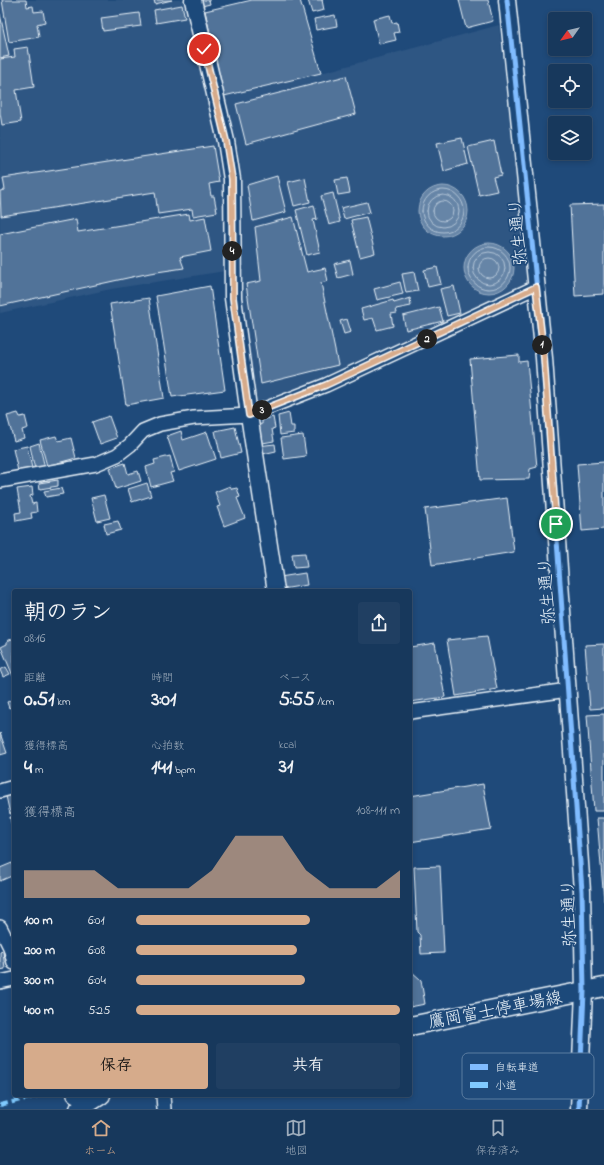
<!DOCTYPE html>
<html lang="ja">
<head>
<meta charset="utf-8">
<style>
	body { margin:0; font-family:"Indie Flower","Klee One",sans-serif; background:#203f62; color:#f1f3f6; height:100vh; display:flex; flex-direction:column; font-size:15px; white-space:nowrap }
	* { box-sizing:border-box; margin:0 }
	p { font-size:13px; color:#9eacbb }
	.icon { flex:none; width:22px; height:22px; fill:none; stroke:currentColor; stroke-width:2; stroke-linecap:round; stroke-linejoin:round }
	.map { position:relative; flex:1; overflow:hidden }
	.sheet { position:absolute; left:12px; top:589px; width:400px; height:508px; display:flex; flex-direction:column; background:#17385c; border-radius:4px; box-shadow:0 2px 6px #0003,0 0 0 1px #365272 }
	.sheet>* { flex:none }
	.needle { width:26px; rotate:236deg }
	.fabs { position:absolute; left:548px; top:12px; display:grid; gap:8px }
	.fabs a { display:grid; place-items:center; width:44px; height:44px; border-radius:4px; background:#17385c; box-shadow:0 2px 6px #0003,0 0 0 1px #365272; font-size:20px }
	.pin { position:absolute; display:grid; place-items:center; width:34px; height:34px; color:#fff; margin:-17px; border:2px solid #fff; border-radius:50%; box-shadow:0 1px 4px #0007 }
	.km { position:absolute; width:20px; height:20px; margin:-10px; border-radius:50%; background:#222; color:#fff; font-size:11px; line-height:20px; text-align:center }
	.round { display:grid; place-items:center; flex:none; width:42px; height:42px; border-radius:4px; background:#203f62 }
	.head { display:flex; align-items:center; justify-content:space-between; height:68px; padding:0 12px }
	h1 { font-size:22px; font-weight:800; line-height:30px }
	.stats { display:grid; grid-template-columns:repeat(3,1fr); gap:6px; height:68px; padding:4px 12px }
	.stats div { display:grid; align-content:center }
	.stats b { font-size:20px; font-weight:800 }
	.stats small { font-size:11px; font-weight:400 }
	.stats p { font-size:11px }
	.chart { height:112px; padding:8px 12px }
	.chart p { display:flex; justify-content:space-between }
	.chart svg { width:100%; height:72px; margin-top:4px; fill:#d6ab8b; opacity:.7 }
	.primary-button { display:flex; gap:8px; margin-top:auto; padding:8px 12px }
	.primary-button a { flex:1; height:46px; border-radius:4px; background:#d6ab8b; color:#111; font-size:16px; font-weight:800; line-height:46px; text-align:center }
	.primary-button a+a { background:#203f62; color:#f1f3f6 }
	ul { padding:0 12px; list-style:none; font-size:13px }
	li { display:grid; grid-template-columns:64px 48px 1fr; align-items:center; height:30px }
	li i { height:10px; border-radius:5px; background:#d6ab8b }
	.tab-bar { display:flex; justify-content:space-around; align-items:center; height:56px; border-top:1px solid #365272; background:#17385c; font-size:11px; color:#9eacbb }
	.tab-bar a { display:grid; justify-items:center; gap:2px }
	.tab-bar .on { color:#d6ab8b }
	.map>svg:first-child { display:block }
</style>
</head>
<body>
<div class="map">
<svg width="604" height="1109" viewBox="0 0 604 1109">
	<rect width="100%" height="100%" fill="#1f4a7a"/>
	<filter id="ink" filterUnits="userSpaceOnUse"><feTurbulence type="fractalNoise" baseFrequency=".025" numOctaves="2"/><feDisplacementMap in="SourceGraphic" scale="8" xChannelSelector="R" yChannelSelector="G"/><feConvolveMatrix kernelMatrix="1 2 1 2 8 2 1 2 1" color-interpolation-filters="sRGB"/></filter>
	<g filter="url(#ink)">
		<path fill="#2e5683" d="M0,0h185l31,97 105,-24 178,-48 30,260 -280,130 -24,-144 -114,18 -111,24z"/>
		<path fill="#6685a7" stroke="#9ab0c7" d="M418 211a25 25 0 1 1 50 0a25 25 0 1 1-50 0Z
			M464 268a25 25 0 1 1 50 0a25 25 0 1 1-50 0Z"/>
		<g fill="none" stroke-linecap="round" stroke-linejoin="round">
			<path stroke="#b4c6d8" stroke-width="1" d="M422 211a21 21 0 1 1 42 0a21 21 0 1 1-42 0Z
				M427 211a16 16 0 1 1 32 0a16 16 0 1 1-32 0Z
				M433 211a10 10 0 1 1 20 0a10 10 0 1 1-20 0Z
				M468 268a21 21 0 1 1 42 0a21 21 0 1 1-42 0Z
				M473 268a16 16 0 1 1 32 0a16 16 0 1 1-32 0Z
				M479 268a10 10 0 1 1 20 0a10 10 0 1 1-20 0Z"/>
		</g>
		<path fill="#517399" stroke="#e8f1f8" d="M2,0h24l1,7 6,-1 1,6 9,-1 2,11 -8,2 2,13 -30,5z
			M154,0h18l-17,4z
			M200,0h9l1,4 -8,2z
			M252,0h48l21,73 -97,23 -19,-85z
			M308,0h15h-1l2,10 -12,3z
			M459,0h29l5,21 -27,7z
			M182,5l3,13 -29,5 -2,-13z
			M139,13l2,13 -38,5 -2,-13z
			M0,14l9,42 -9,2z
			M335,15l2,11 -21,4 -2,-11z
			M390,15l2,8 5,-1 2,10 -5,1 2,7 -17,4 -6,-25z
			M28,47l6,40 -18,3 5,32 -19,3 -2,-12v-54l15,-2 -1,-8z
			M346,76l10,38 -110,30 -10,-40z
			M462,138l6,26 -24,7 -7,-28z
			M494,141l7,34 -8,2 4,14 -18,4 -11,-48z
			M213,146l6,36 -10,2 2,12h3l3,16 -24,4 -1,-7 -34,5 -3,-22 -154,24 -1,-25 5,-1 -2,-12z
			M277,176l9,36 -33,9 -6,-36z
			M305,178l5,24 -16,4 -6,-24z
			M347,178l3,15 -12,2 -3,-15z
			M333,193l7,29 -11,3 -8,-29z
			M367,202l3,10 -26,7 -3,-11z
			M604,204v90l-29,2 -5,-91z
			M314,205l3,14 -4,1 7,32 -13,3 -11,-45z
			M189,214l1,6 15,-3 6,34 -31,6 4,11 -34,5 -150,33v-72l76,-15 2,13z
			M293,217l14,55 18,-4 3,13 -7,2 17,82 -77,19 -15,-100 15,-3 -6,-54z
			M366,217l9,36 -15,4 -9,-37z
			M350,260l3,14 -15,4 -4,-14z
			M437,267l4,17 -13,3 -4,-17z
			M414,272l4,19 -12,2 -4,-19z
			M400,282l3,12 -26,6 -3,-11z
			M210,286l15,104 -53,7 -16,-101z
			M454,286l6,27 -13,3 -7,-27z
			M149,298l15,100 -38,7 -16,-101z
			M410,298l1,8 -15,3 1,4 -6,1 2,12 -16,4 -4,-12 -9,2 -3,-11 32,-9 1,3z
			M439,307l4,14 -37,9 -3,-14z
			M347,319l4,13 -7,2 -4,-13z
			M519,355v7l8,-1 10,106 -7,2 -1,10 -49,1 -10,-121z
			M18,413l2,4 5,-1 3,12 -6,2 2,8 -10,3 -7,-25z
			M289,413l2,13h3v7l-14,2 -2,-19z
			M109,416l8,22 -17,6 -8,-22z
			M273,417l2,11 -3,1 2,12 -17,3 -2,-19 7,-1v-4z
			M235,427l6,26 -20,5 -6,-27z
			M181,431l2,9 24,-8 9,27 -37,12 -12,-35z
			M303,435l3,21 -22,3 -3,-21z
			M56,436l2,5 13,-3 5,20 -29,8 -7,-26z
			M39,443l6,25 -10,2 -5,-24z
			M275,444l1,7 -18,4 -1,-9z
			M27,446l5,22 -14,3 -5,-22z
			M170,456l4,16 -4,1 3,8 -22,6 -5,-20 9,-3 -1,-4z
			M604,462v67l-22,2 -5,-67z
			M125,463l3,11 10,-3 3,10 -25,8 -6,-21z
			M58,480v6l-18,3 -1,-6z
			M147,483l4,13 -19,6 -4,-13z
			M230,486l2,3 5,-1 3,9 -3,1 8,20 -21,8 -7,-19 3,-1 -5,-14z
			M32,487l1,8 -3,1 2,8 4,-1 1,9 -6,1 1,5 -16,3 -1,-8 6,-1 -4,-23z
			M61,488l2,6 -17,3 -2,-6z
			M104,495l6,23 -13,3 -6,-23z
			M507,498l7,54 -82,13 -7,-56z
			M118,521l3,9 -15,4 -2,-10z
			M305,553l2,14 -13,1 -2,-14z
			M305,573l2,12 -25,4 -2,-12z
			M487,636l10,53 -41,7 -9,-56z
			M14,638v38h-1l-12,-29 6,-3v-3z
			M435,643l10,54 -35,5v-55z
			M604,644v64l-14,1 -5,-64z
			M6,667l4,7 -7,3 -3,-7z
			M14,699v10l-1,-3 -4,2 -2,-6z
			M604,714v97h-10l-7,-96z
			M0,733l7,20 -7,2z
			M483,784l8,45 -81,13v-46z
			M14,794v19l-4,1 -4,-18z
			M10,817h4v10h-2z
			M597,818h7v83z
			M12,863l2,5v7l-14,6v-13z
			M440,866l4,87 -23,1 -1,-19 -3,-3 -3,-65z
			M3,951l2,18 -5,1v-18z
			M410,967l1,4 10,9 4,24 -15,3z"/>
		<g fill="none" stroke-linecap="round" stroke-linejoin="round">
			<g stroke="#e8f1f8" stroke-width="16">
				<path id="minor" d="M0,481l96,-17 21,-9 13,-10 13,-14 17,-7 34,-6 55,-3 77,-30 210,-98
					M410,712l158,-22
					M0,791l14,-4
					M0,927l10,20 4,16
					M0,982l14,-3
					M74,1095l15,7
					M163,1095l1,14"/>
			</g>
			<g stroke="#e8f1f8" stroke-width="19">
				<path id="tertiary" d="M193,0l33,141 6,38 1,119 16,117 27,176
					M507,0l37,358 38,533 2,100 -5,118"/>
			</g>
			<g stroke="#e8f1f8" stroke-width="21">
				<path id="secondary" d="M410,1026l194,-39
					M79,1109l22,-14"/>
			</g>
			<use href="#minor" stroke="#1f4a7a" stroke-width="13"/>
			<use href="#tertiary" stroke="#1f4a7a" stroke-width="16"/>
			<use href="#secondary" stroke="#1f4a7a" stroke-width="18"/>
			<path stroke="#80caff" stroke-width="4" stroke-dasharray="8 4" stroke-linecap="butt" d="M0,1105l42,-10"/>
			<g stroke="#1f4a7a" stroke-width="8">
				<path id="cycleway" d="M507,0l37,358 38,533 2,100 -5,118"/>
			</g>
			<use href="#cycleway" stroke="#80bcff" stroke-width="5"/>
		</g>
	</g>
	<g fill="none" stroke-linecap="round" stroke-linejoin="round" filter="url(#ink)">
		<g stroke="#fff" stroke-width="8">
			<path id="route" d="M204,49l22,92 6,38 1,119 16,117 77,-30 210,-98 8,71 12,166"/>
		</g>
		<use href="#route" stroke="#d6ab8b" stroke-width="5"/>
	</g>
	<g text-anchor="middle" stroke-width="3.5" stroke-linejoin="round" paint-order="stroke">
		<g font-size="17" fill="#e8f1f8" stroke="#1f4a7a">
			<text transform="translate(517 232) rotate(-95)" y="6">弥生通り</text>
			<text transform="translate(546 591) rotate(-94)" y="6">弥生通り</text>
			<text transform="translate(568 913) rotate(-92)" y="6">弥生通り</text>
			<text transform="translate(495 1009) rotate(-11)" y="6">鷹岡富士停車場線</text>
		</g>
	</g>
	<rect x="462" y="1053" width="132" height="46" rx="6" fill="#1f4a7a" stroke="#5b7ca0" stroke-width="1"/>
	<rect x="470" y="1064" width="18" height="6" fill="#80bcff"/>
	<rect x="470" y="1082" width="18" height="6" fill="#80caff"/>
	<g font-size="11" fill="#e8f1f8">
		<text x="495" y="1071">自転車道</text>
		<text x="495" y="1089">小道</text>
	</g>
</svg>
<div class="fabs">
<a><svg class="needle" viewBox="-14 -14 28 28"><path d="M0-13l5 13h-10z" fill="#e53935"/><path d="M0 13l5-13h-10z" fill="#9eacbb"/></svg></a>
<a><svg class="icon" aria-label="locate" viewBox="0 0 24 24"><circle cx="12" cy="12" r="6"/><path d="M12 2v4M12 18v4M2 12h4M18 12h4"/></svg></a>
<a><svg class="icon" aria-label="layers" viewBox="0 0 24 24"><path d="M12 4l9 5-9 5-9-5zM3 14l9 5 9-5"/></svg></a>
</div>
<div class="pin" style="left:556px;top:524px;background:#1e9e55"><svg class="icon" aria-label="arrive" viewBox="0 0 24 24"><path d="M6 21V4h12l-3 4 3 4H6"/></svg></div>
<div class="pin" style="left:204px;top:49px;background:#d93025"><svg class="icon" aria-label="check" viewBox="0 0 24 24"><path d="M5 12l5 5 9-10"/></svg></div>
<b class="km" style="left:542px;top:345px">1</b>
<b class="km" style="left:427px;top:339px">2</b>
<b class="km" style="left:262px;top:410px">3</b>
<b class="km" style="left:232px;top:251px">4</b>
<section class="sheet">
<div class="head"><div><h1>朝のラン</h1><p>08:16</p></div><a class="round"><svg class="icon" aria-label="share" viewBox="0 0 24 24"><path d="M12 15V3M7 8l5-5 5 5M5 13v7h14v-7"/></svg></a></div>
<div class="stats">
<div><p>距離</p><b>0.51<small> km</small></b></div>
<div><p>時間</p><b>3:01</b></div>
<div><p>ペース</p><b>5:55<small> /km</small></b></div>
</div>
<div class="stats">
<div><p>獲得標高</p><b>4<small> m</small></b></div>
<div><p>心拍数</p><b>141<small> bpm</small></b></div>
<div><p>kcal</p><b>31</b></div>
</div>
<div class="chart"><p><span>獲得標高</span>108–111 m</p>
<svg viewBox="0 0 160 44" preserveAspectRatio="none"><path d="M0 44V27L10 27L20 27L30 27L40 38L50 38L60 38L70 38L80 27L90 6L100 6L110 6L120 27L130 38L140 38L150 38L160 27V44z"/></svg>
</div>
<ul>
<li><b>100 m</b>6:01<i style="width:66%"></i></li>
<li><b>200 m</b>6:08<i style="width:61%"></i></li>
<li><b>300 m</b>6:04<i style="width:64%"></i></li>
<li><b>400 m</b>5:25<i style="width:100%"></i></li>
</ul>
<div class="primary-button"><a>保存</a><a>共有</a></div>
</section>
</div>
<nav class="tab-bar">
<a class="on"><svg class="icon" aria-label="home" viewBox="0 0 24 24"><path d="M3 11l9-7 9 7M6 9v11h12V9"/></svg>ホーム</a>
<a><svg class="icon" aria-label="map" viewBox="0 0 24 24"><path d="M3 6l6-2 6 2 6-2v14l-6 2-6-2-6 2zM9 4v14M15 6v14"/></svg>地図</a>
<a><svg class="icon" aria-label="saved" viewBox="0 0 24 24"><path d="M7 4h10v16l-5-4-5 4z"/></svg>保存済み</a>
</nav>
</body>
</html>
